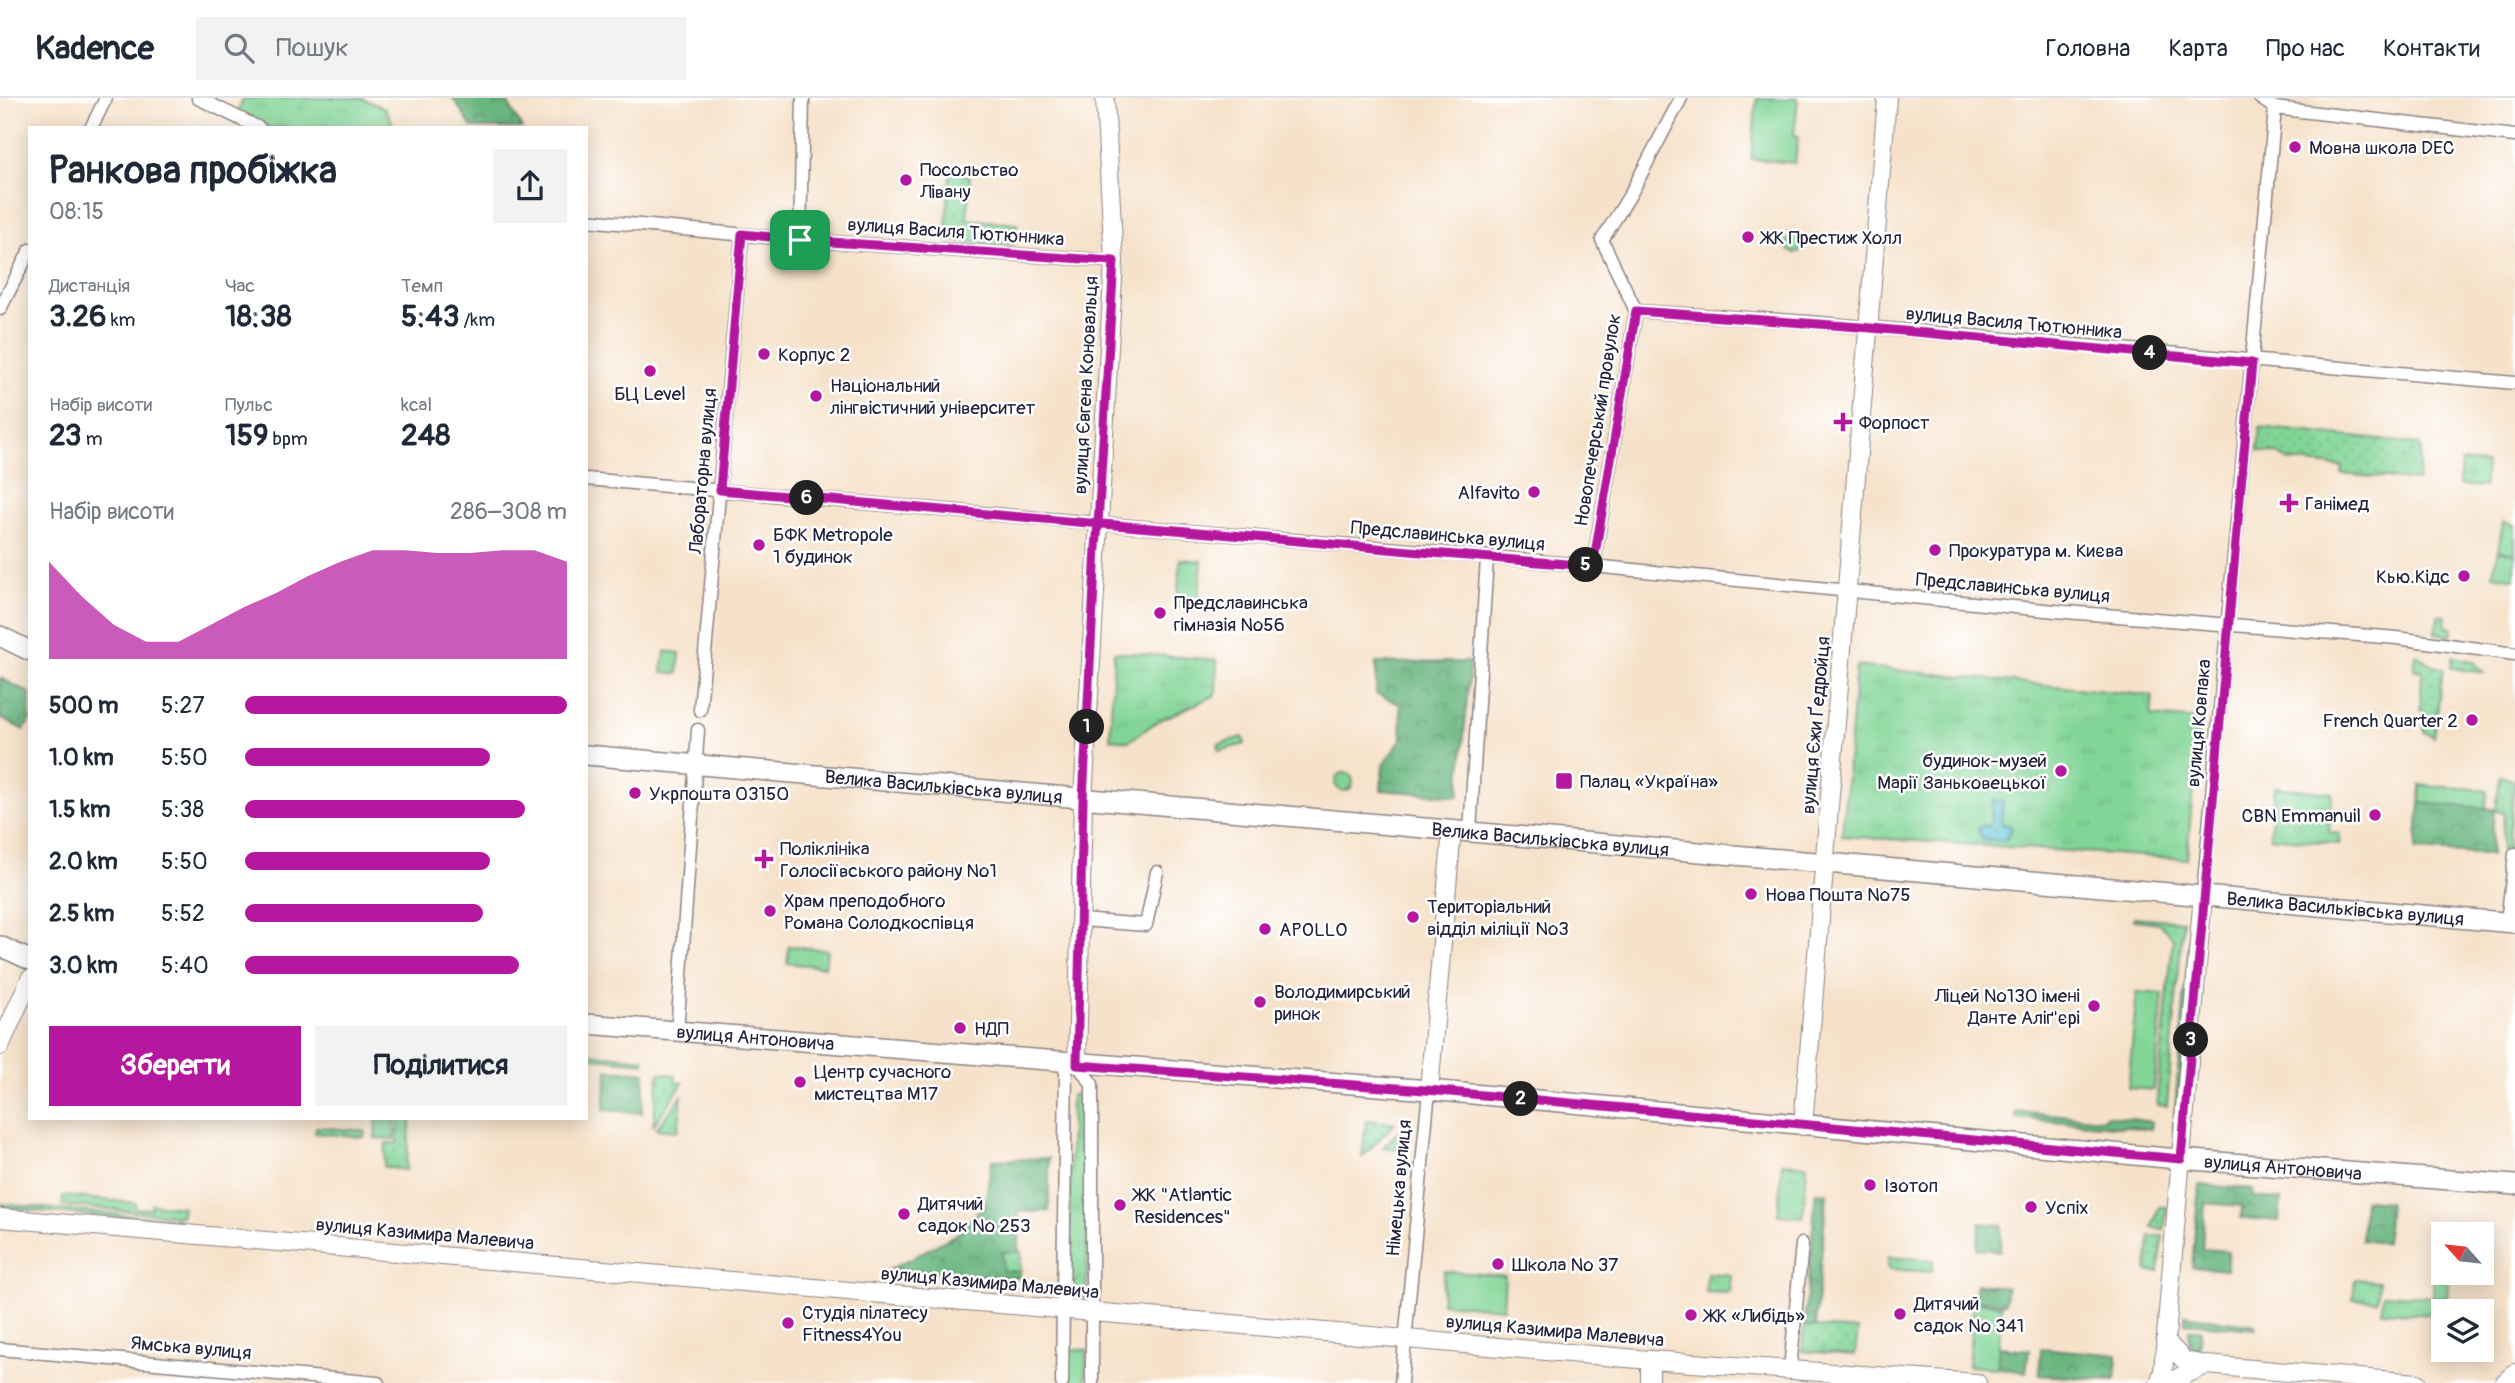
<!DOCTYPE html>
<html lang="uk">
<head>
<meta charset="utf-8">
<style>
	body { margin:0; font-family:Pangolin,sans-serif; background:#f2f2f3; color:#1f2937; height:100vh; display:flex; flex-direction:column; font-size:26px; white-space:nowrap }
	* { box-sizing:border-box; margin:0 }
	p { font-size:23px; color:#747a83 }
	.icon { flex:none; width:38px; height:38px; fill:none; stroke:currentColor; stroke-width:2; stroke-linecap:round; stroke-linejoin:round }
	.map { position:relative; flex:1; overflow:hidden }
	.side { position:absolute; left:28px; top:28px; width:560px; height:994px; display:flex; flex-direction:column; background:#fff; border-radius:0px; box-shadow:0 4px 18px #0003 }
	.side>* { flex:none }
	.needle { width:46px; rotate:297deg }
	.controls { position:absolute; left:2431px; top:1124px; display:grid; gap:14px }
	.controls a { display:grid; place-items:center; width:63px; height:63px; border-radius:0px; background:#fff; box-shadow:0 4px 18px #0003; font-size:35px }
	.pin { position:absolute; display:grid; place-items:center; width:60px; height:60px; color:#fff; margin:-30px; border-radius:14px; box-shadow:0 4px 10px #0006 }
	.km { position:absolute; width:35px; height:35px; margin:-18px; border-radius:50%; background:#222; color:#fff; font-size:19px; line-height:35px; text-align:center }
	.round { display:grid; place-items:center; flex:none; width:74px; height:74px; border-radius:0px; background:#f2f2f3 }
	.overview { display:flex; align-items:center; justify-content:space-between; height:119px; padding:0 21px }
	h1 { font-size:38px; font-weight:800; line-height:52px }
	.stats { display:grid; grid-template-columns:repeat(3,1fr); gap:10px; height:119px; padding:7px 21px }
	.stats div { display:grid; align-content:center }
	.stats b { font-size:30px; font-weight:800 }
	.stats small { font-size:19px; font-weight:400 }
	.stats p { font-size:19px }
	.chart { height:196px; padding:14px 21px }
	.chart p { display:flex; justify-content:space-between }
	.chart svg { width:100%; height:126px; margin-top:7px; fill:#b5179e; opacity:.7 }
	.action { display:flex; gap:14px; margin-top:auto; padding:14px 21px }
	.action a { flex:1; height:80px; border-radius:0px; background:#b5179e; color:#fff; font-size:28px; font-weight:800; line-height:80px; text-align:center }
	.action a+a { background:#f2f2f3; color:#1f2937 }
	ul { padding:0 21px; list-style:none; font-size:23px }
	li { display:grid; grid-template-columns:112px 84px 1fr; align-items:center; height:52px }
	li i { height:18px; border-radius:9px; background:#b5179e }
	header { display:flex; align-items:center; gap:42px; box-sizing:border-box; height:98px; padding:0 35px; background:#fff; border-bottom:2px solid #e0e1e3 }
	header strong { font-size:33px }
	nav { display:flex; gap:38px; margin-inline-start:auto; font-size:24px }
	.search { width:490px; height:63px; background:#f2f2f3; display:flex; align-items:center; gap:18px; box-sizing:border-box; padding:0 24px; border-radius:0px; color:#747a83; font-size:26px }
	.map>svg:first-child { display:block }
</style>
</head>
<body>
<header>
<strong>Kadence</strong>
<div class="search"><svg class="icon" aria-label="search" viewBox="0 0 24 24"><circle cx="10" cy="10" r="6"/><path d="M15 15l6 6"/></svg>Пошук</div>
<nav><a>Головна</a><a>Карта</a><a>Про нас</a><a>Контакти</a></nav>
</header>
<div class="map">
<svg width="2515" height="1285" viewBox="0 0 2515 1285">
	<defs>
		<pattern id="grass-dots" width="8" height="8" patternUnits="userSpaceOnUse" patternTransform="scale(1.75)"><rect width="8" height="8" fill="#82d596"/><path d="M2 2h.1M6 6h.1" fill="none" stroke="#70b782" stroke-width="1.8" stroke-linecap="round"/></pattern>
		<pattern id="forest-crowns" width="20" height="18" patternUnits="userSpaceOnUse" patternTransform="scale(1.75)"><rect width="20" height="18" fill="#69b67f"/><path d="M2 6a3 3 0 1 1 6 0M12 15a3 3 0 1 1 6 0" fill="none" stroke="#569469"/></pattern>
		<pattern id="park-tufts" width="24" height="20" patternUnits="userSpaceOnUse" patternTransform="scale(1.75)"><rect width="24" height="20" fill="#82d596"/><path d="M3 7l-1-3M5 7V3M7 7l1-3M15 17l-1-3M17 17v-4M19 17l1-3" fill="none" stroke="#70b782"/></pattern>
		<pattern id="water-ripples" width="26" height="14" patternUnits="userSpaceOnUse" patternTransform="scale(1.75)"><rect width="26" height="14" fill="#57c1d3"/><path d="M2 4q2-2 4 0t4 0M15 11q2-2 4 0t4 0" fill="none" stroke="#489cac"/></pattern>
	</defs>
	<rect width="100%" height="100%" fill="#fff"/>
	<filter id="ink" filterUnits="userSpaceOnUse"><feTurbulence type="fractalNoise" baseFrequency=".0143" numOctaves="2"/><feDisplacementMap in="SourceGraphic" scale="14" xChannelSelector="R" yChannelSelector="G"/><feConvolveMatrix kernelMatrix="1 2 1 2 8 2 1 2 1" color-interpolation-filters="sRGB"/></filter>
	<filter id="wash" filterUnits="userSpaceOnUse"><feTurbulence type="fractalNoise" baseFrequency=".00686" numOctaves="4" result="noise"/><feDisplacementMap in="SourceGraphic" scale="28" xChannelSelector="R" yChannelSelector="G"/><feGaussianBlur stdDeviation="1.57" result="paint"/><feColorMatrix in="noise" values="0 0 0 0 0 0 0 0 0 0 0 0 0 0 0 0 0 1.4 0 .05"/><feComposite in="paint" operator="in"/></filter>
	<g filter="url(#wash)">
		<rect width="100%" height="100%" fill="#f6e2ca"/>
		<path fill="url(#grass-dots)" stroke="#527c68" stroke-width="2" d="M950,72l20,7 -3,42 50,5 -2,21 -70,-4z
			M2260,329l158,17 3,6 -3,31 -76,-7 1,-7 -54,-6 -12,-7 -19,-3z
			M2438,517l8,1 -1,10 7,2 -1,8 -16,-3z
			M2416,557l27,15 -9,67 -10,-5 2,-19 -6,-3 2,-39 -8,-1z
			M2453,559l20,4 11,12 -33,-5z
			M1243,639l2,7 -26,7 -1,-7z
			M1335 684a9 9 0 1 1 18 0a9 9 0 1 1-18 0Z
			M2500,678l15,4 -9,79 -5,-1 3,-44 -8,-3z
			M2134,819l49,4 -16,185 -9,-1 -1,-7 16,-159 -14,-16 -26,-3z
			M586,955l58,6v4l-58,-6z
			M659,975l17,2 -1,7 8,1 -30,43z
			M682,998l-4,35 -22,-2z
			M400,1020h11l-5,52 -22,-3 2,-24h11z
			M1366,1022l29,3 -33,34z
			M1405,1026l-3,26 -19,-3 22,-22z
			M316,1029l49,4 -1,6 -49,-4z
			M63,1098l72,7v5l16,1v-5l32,3 -1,9 -120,-11z
			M0,1106l181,16v3l-181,-15z
			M2159,1109h8l-3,22 -12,-2z
			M2150,1138h13l-4,36 -12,-1z
			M1804,1228l54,4 -3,25 -53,-4z"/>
		<path fill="url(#forest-crowns)" stroke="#466c5d" stroke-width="2" d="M453,0h52l17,30h-50z
			M1470,564l-11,134 -78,-6 2,-25 19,-27 -2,-34 -24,-10v-31z
			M0,580l30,15v26l-6,11 -24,-12z
			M2420,705l74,6 -3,46 -75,-5z
			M2191,822h5l-18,209 -5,1z
			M607,972l38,3 -3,40 -38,-3z
			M2016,1013l87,8 4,-4 45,7 -1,7 -135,-11z
			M1049,1060v53l-30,1v66l-130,-8 68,-36 28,-30 7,-44z
			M2199,1087l54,4v8l28,3 -2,21 -38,-3 1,-12 -37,-3 -3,46 26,2 -2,19 -34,-3z
			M1816,1094l11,1 -12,134 -11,-1z
			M2364,1102l25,2 -3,41 -25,-3z
			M1980,1125l22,2 -2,26 -23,-2z
			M1976,1186l31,3 -2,16 -31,-3z
			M2185,1217l70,10 1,4 -71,-6z
			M2189,1232h12l-2,22 -8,-2z
			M1998,1249l31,3 -3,22 -29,-4z
			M2041,1250l76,7 -2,25 -76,-5z"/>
		<path fill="url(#park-tufts)" stroke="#527c68" stroke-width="2" d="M244,0h117l24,10 10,20h-125l-33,-16z
			M1786 146a9 9 0 1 1 18 0a9 9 0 1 1-18 0Z
			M2461,364l25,2 -2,23 -25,-2z
			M2498,452l17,4v25l-22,-4z
			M665,553l15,2 -2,21 -16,-2z
			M1114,554l103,8 -1,35 -58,26 -29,20 -19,-2z
			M1856,568l297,30 -2,20 48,4 -12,139 -345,-23z
			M2275,689l57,6 -3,39 11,2 -1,10 -69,-7z
			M789,848l38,4 -2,17 -38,-4z
			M1071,997h18l-2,203 -18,-1z
			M377,1021l19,2 -2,18 -19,-1z
			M1782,1065l25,2 -4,52 -25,-2z
			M1002,1154h19v19h-18z
			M1889,1159l44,3 -1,12 -44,-3z
			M2435,1165h8v9h6l-2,26 -14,-1 -1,17 -50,-3 1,-17 50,3z
			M1707,1175l24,2 -1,18 -24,-1z
			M2355,1181l24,2 -2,20 -24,-2z
			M1067,1251l20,1 -2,33h-20z"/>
		<path fill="#82d596" stroke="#527c68" stroke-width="2" d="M1757,0l41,1 -4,36 4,1 -3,27 -44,-4z
			M2503,424l12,3v29l-17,-4z
			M1181,461l21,2 -5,48 -21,-2z
			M2421,687l66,5 -1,18 -66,-5z
			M2137,894l26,2 -9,96 -26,-2z
			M1444,1173l61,5 -2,32 -62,-5z
			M1974,1204l28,3 -5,63 -29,-2z"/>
		<path fill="url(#water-ripples)" stroke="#3c7287" stroke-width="2" d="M1993,702l10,1 -2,23 8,1 3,4 -7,12 -23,-2 -4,-12 13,-3z"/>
	</g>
	<g filter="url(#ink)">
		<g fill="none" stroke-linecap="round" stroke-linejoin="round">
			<g stroke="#8c8282" stroke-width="15">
				<path id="street" d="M198,0l61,30
					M2260,0l15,10 240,28
					M91,30l15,-30
					M586,122l214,20 314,21
					M800,142l3,-142
					M0,211l30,-59
					M1636,213l171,11 708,61
					M586,381l1007,87 473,46 331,26 118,16
					M1593,468l43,-255 -34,-71 28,-45 51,-97
					M700,612l42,-475
					M1470,734l17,-274
					M2203,796l72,-786
					M1081,822l65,5 11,-53
					M2507,824l8,-68
					M677,935l21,-303
					M1077,966l15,20v299
					M0,1251l378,34
					M1790,1272l12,-126
					M1062,1285l4,-319
					M1401,1285l28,-293"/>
			</g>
			<g stroke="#8c8282" stroke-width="20">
				<path id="secondary" d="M0,948l30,-67
					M1077,966l6,-264 31,-539 -9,-163
					M1429,992l23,-260
					M1803,1028l84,-1028
					M0,1120l1650,142 327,23
					M2165,1243l20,20 21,4
					M1650,1285v-23
					M2159,1285l4,-11 40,-478
					M2167,1285l39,-18 211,18
					M2504,1285l11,-10"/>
			</g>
			<g stroke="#8c8282" stroke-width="22">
				<g id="primary">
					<path d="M0,538l30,15"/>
					<path id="s1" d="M586,657l1929,168"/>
					<path d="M0,848l30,14"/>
					<path id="s2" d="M586,926l843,66 738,68 348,27"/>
				</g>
			</g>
			<use href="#street" stroke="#fff" stroke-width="12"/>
			<use href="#secondary" stroke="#fff" stroke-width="18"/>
			<use href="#primary" stroke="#fff" stroke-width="19"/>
		</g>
	</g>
	<g fill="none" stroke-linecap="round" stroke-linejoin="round" filter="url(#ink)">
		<g stroke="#fff" stroke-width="14">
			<path id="route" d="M800,142l314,21 -16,263 -2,24 -13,252 -6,265 362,26 742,68 71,-796 -392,-36 -224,-16 -43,255c-172,-12 -344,-31 -516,-44l-357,-32 22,-256 58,6"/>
		</g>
		<use href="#route" stroke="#b5179e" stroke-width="9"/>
	</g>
	<g fill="#b5179e" stroke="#fff" stroke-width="2.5">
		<circle cx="2295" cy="49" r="7"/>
		<circle cx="906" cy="82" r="7"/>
		<circle cx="1748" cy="139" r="7"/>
		<circle cx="764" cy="256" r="7"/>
		<circle cx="650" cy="273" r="7"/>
		<circle cx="816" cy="298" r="7"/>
		<path d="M1839.5 313.5h7v7h7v7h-7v7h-7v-7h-7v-7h7z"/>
		<circle cx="1534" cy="394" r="7"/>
		<path d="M2285.5 394.5h7v7h7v7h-7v7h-7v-7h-7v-7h7z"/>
		<circle cx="759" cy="447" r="7"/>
		<circle cx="1935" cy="452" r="7"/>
		<circle cx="2464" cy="478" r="7"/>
		<circle cx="1160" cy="515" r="7"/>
		<circle cx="2472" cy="622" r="7"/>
		<circle cx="2061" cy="673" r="7"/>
		<rect x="1555" y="674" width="18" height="18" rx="3.5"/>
		<circle cx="635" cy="695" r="7"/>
		<circle cx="2375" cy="717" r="7"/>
		<path d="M760.5 750.5h7v7h7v7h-7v7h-7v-7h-7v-7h7z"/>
		<circle cx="1751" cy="796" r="7"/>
		<circle cx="770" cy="813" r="7"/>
		<circle cx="1413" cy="819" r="7"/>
		<circle cx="1265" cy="831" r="7"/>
		<circle cx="1260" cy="904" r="7"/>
		<circle cx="2094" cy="908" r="7"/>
		<circle cx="960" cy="930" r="7"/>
		<circle cx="800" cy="984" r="7"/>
		<circle cx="1870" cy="1087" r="7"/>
		<circle cx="1120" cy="1107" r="7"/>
		<circle cx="2031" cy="1109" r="7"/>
		<circle cx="904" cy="1116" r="7"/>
		<circle cx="1498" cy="1166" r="7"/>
		<circle cx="1900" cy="1216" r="7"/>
		<circle cx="1691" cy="1217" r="7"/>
		<circle cx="788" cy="1225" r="7"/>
	</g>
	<g text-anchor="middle" stroke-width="5" stroke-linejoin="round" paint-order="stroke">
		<g font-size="19" fill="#22223b" stroke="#fff" text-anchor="start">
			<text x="2309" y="56">Мовна школа DEC</text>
			<text x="920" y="78">Посольство<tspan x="920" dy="22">Лівану</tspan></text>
			<text x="1762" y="146">ЖК Престиж Холл</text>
			<text x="778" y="263">Корпус 2</text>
			<text x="830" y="294">Національний<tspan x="830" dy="22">лінгвістичний університет</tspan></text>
			<text x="650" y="302" text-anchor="middle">БЦ Level</text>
			<text x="1859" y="331">Форпост</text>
			<text x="1520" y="401" text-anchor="end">Alfavito</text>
			<text x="2305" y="412">Ганімед</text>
			<text x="773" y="443">БФК Metropole<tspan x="773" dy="22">1 будинок</tspan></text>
			<text x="1949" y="459">Прокуратура м. Києва</text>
			<text x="2450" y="485" text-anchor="end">Кью.Кідс</text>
			<text x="1174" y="511">Предславинська<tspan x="1174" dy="22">гімназія №56</tspan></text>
			<text x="2458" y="629" text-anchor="end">French Quarter 2</text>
			<text x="2047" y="669" text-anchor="end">будинок-музей<tspan x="2047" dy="22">Марії Заньковецької</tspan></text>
			<text x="1580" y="690">Палац «Україна»</text>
			<text x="649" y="702">Укрпошта 03150</text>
			<text x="2361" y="724" text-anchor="end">CBN Emmanuil</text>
			<text x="780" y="757">Поліклініка<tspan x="780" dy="22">Голосіївського району №1</tspan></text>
			<text x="1765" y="803">Нова Пошта №75</text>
			<text x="784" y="809">Храм преподобного<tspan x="784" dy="22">Романа Солодкоспівця</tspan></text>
			<text x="1427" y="815">Територіальний<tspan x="1427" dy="22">відділ міліції №3</tspan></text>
			<text x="1279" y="838">APOLLO</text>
			<text x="1274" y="900">Володимирський<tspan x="1274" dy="22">ринок</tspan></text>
			<text x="2080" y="904" text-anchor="end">Ліцей №130 імені<tspan x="2080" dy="22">Данте Аліґ'єрі</tspan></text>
			<text x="974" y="937">НДП</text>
			<text x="814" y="980">Центр сучасного<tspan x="814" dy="22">мистецтва M17</tspan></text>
			<text x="1884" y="1094">Ізотоп</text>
			<text x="1134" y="1103">ЖК "Atlantic<tspan x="1134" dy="22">Residences"</tspan></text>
			<text x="918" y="1112">Дитячий<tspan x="918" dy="22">садок № 253</tspan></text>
			<text x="2045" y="1116">Успіх</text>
			<text x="1512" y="1173">Школа № 37</text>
			<text x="1914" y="1212">Дитячий<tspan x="1914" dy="22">садок № 341</tspan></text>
			<text x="802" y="1221">Студія пілатесу<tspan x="802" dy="22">Fitness4You</tspan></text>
			<text x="1705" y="1224">ЖК «Либідь»</text>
		</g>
		<g font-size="19" fill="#22223b" stroke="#fff">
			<text transform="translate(956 133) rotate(4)" y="7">вулиця Василя Тютюнника</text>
			<text transform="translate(2014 224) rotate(5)" y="7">вулиця Василя Тютюнника</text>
			<text transform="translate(1085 287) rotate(-87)" y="7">вулиця Євгена Коновальця</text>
			<text transform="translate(1597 322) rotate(-81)" y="7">Новопечерський провулок</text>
			<text transform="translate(702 373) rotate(-85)" y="7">Лабораторна вулиця</text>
			<text transform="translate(1448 437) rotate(5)" y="7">Предславинська вулиця</text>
			<text transform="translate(2013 489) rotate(5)" y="7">Предславинська вулиця</text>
			<text transform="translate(2198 625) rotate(-85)" y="7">вулиця Ковпака</text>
			<text transform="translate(1815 627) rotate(-85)" y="7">вулиця Єжи Ґедройця</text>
			<text dy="7" stroke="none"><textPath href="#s1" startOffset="359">Велика Васильківська вулиця</textPath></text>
			<text dy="7" stroke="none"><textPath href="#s1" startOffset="968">Велика Васильківська вулиця</textPath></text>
			<text dy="7" stroke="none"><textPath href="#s1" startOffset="1766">Велика Васильківська вулиця</textPath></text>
			<text dy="7" stroke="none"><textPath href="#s2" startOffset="170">вулиця Антоновича</textPath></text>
			<text dy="7" stroke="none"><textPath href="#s2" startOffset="1703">вулиця Антоновича</textPath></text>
			<text transform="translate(1398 1090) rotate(-85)" y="7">Німецька вулиця</text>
			<text transform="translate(425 1135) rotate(5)" y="7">вулиця Казимира Малевича</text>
			<text transform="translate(990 1184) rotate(5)" y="7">вулиця Казимира Малевича</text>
			<text transform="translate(1555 1232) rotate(5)" y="7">вулиця Казимира Малевича</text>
			<text transform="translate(191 1249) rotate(5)" y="7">Ямська вулиця</text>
		</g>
	</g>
</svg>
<div class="controls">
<a><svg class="needle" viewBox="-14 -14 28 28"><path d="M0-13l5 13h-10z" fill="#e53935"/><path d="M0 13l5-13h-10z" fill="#747a83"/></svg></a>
<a><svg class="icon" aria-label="layers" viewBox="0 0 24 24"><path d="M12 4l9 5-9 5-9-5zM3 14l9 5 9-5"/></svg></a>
</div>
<div class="pin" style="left:800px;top:142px;background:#1e9e55"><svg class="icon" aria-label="arrive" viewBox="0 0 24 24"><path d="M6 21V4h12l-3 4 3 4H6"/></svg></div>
<b class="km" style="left:1087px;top:629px">1</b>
<b class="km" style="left:1521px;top:1001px">2</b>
<b class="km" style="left:2191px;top:942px">3</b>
<b class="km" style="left:2150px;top:255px">4</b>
<b class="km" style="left:1586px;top:467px">5</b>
<b class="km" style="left:807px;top:400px">6</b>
<section class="side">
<div class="overview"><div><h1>Ранкова пробіжка</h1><p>08:15</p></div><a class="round"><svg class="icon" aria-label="share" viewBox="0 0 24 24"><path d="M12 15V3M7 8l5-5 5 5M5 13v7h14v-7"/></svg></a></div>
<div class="stats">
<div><p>Дистанція</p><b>3.26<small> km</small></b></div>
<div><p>Час</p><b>18:38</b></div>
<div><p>Темп</p><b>5:43<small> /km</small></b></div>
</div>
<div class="stats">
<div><p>Набір висоти</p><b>23<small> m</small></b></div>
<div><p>Пульс</p><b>159<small> bpm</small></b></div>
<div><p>kcal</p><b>248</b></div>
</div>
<div class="chart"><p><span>Набір висоти</span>286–308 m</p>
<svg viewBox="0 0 160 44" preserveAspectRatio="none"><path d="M0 44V10L10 22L20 32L30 38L40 38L50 32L60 26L70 21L80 15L90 10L100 6L110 6L120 7L130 7L140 6L150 6L160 10V44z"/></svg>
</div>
<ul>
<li><b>500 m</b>5:27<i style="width:100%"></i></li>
<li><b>1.0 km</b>5:50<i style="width:76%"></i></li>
<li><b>1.5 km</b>5:38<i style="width:87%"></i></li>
<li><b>2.0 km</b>5:50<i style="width:76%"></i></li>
<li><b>2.5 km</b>5:52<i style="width:74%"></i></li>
<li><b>3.0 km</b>5:40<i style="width:85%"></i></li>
</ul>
<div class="action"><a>Зберегти</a><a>Поділитися</a></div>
</section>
</div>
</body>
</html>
